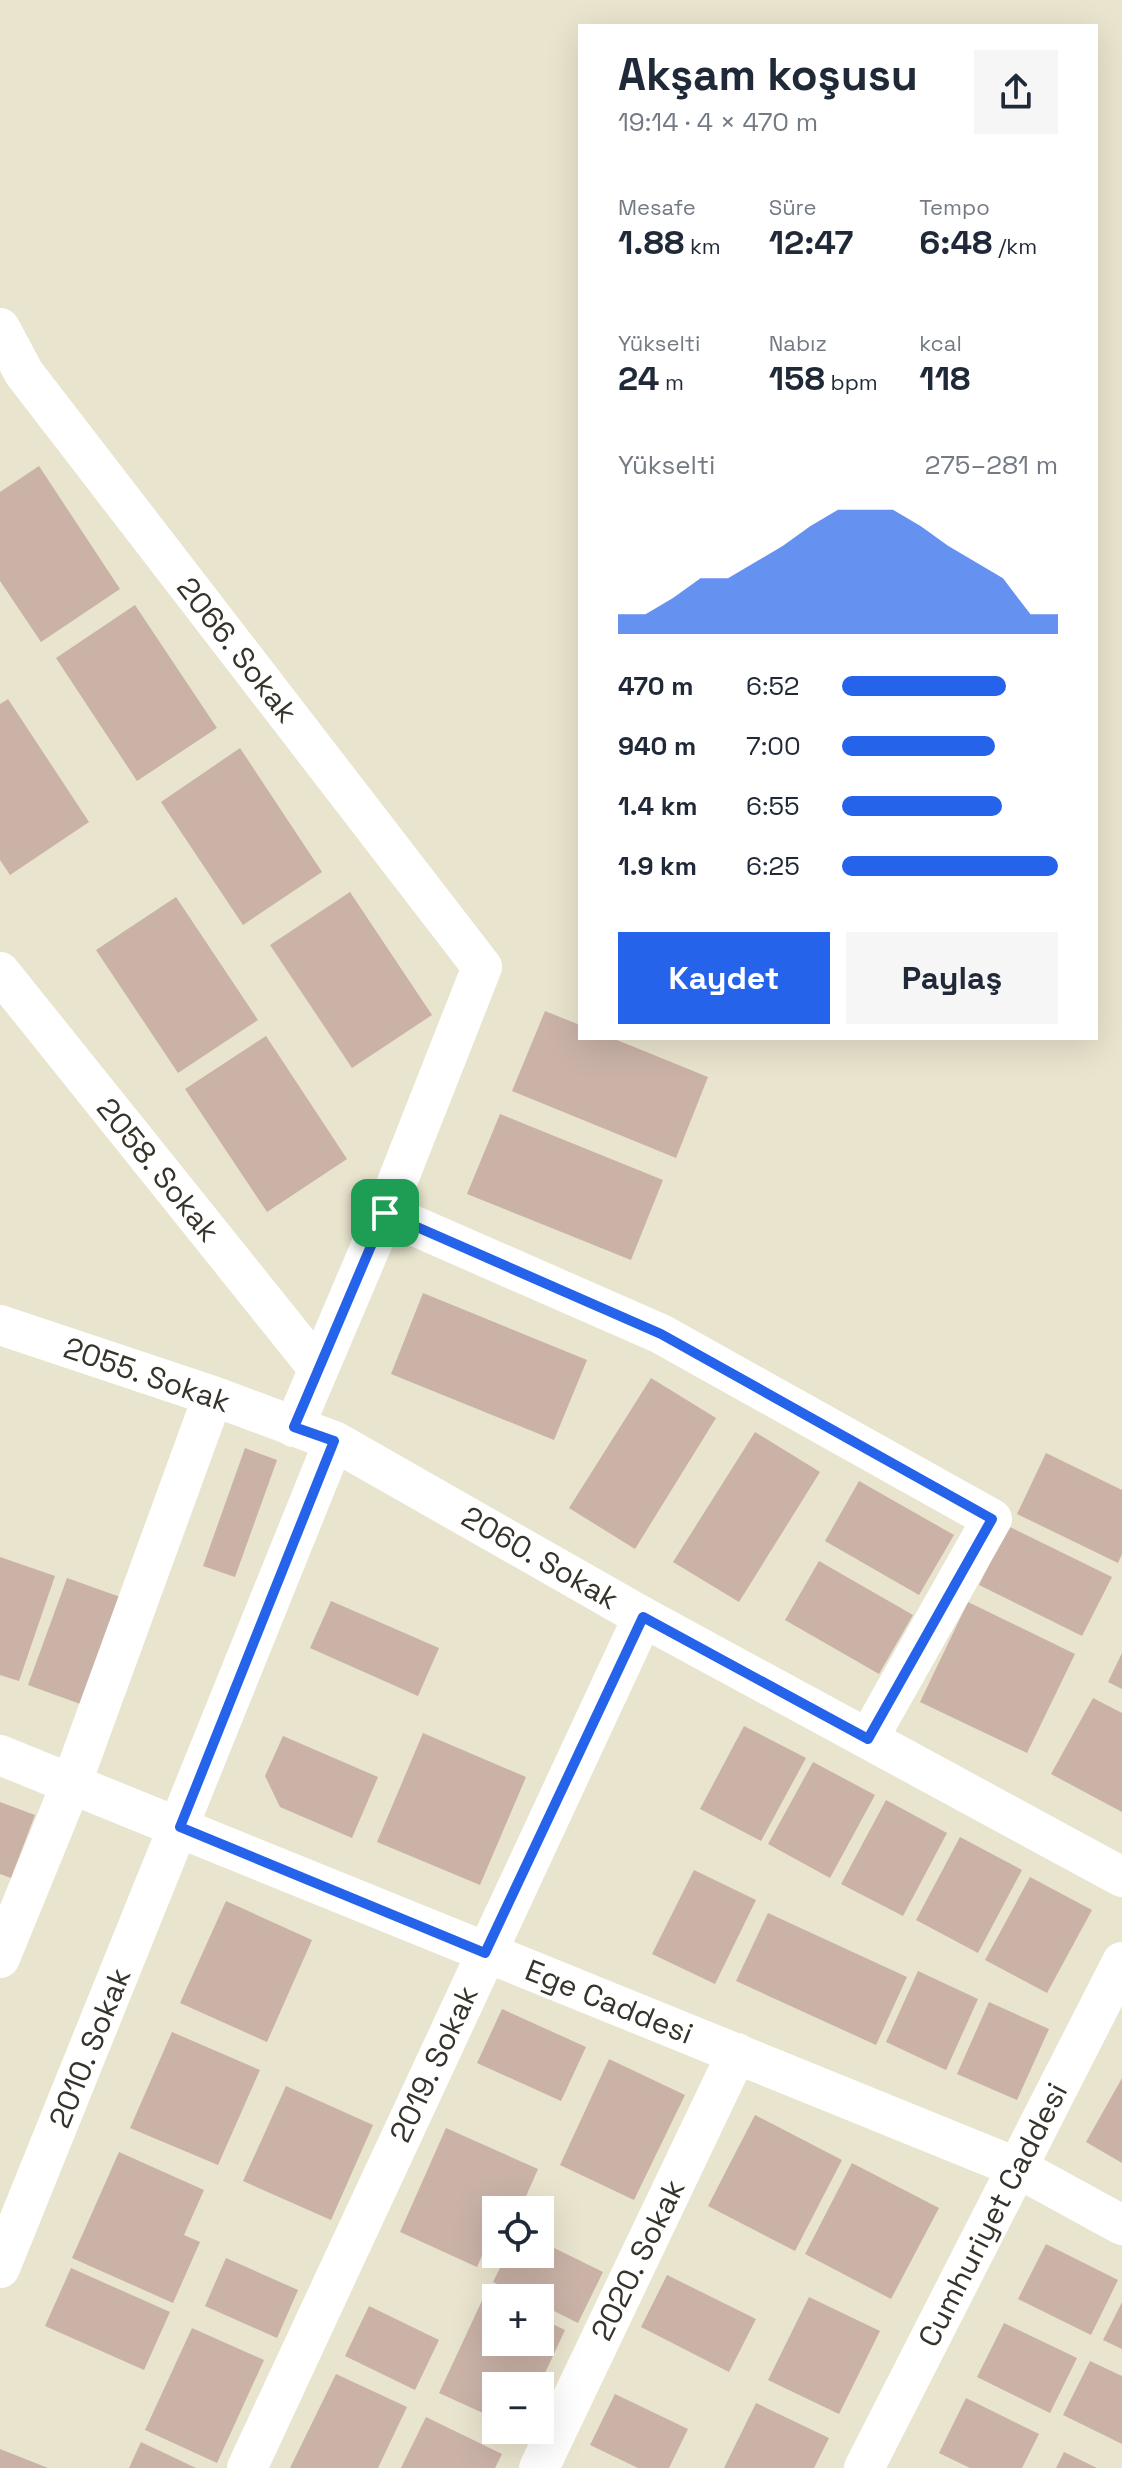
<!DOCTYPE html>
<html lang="tr">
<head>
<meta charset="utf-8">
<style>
	body { margin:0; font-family:"Space Grotesk",sans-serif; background:#f6f6f7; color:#1f2937; height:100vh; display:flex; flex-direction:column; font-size:30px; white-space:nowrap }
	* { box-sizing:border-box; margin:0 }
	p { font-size:26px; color:#747a83 }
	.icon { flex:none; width:44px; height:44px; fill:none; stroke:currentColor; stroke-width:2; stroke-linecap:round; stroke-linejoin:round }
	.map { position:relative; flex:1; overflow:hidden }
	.drawer { position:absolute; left:578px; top:24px; width:520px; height:1016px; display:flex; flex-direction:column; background:#fff; border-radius:0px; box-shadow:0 8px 32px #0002 }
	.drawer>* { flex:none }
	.fabs { position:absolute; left:482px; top:2196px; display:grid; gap:16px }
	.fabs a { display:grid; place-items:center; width:72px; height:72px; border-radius:0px; background:#fff; box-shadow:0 8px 32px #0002; font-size:40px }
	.pin { position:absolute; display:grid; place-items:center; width:68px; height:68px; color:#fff; margin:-34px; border-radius:16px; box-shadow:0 4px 12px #0006 }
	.round { display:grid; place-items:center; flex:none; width:84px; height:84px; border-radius:0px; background:#f6f6f7 }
	.headline { display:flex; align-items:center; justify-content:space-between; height:136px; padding:0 40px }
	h1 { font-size:44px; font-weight:800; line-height:60px }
	.stats { display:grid; grid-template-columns:repeat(3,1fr); gap:12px; height:136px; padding:8px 40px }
	.stats div { display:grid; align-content:center }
	.stats b { font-size:34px; font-weight:800 }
	.stats small { font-size:22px; font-weight:400 }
	.stats p { font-size:22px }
	.chart { height:224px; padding:16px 40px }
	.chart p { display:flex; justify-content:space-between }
	.chart svg { width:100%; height:144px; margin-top:8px; fill:#2563eb; opacity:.7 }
	.button { display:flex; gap:16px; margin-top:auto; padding:16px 40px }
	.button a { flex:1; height:92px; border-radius:0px; background:#2563eb; color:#fff; font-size:32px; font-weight:800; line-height:92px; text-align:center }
	.button a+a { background:#f6f6f7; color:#1f2937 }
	ul { padding:0 40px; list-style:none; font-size:26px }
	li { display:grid; grid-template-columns:128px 96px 1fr; align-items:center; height:60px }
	li i { height:20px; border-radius:10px; background:#2563eb }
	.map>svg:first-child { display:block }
</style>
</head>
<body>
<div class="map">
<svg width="1122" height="2468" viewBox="0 0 1122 2468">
	<rect width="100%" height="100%" fill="#e9e4cd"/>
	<path fill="#cab2a7" d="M39,466l81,123 -79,53 -41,-61v-89z
		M135,605l82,123 -80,53 -81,-123z
		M8,699l81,123 -79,53 -10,-15v-156z
		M240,748l82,124 -79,53 -82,-123z
		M350,892l82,123 -80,53 -82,-123z
		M176,897l82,123 -80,53 -82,-123z
		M545,1011l35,14v13h32l96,39 -32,81 -164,-67z
		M266,1036l81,123 -80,53 -82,-123z
		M500,1114l163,66 -32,80 -164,-66z
		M423,1293l164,67 -33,80 -163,-66z
		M651,1378l65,40 -81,131 -66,-41z
		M755,1432l65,40 -81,130 -66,-40z
		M245,1448l32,12 -42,117 -32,-11z
		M1046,1453l76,37v64l-4,9 -101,-49z
		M859,1481l95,54 -35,60 -94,-54z
		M1008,1526l104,51 -30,59 -103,-51z
		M0,1557l55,19 -36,105 -19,-6z
		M819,1561l94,54 -34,59 -94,-54z
		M67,1578l70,25 -40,107 -69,-25z
		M331,1601l108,47 -21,48 -108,-48z
		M968,1602l107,52 -48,99 -107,-51z
		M1122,1653v36l-14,-7z
		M1093,1698l29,15v99l-71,-38z
		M744,1726l62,32 -45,83 -61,-32z
		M423,1733l103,44 -46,108 -103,-43z
		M283,1736l95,41 -26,61 -72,-31 -15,-31z
		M813,1762l62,33 -45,83 -62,-34z
		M886,1800l61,33 -44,83 -62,-32z
		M0,1802l35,13 -24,63 -11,-4z
		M960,1837l62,33 -44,83 -62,-33z
		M694,1870l62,30 -41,84 -63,-30z
		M1030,1877l62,33 -45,83 -62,-33z
		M226,1901l86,39 -45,102 -87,-39z
		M768,1913l139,64 -31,68 -140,-64z
		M918,1971l60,28 -32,71 -60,-28z
		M989,2002l60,27 -32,71 -60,-26z
		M502,2009l84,38 -25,54 -84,-38z
		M172,2032l88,38 -42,95 -88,-37z
		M609,2059l76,36 -51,105 -74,-35z
		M1122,2078v85l-36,-21z
		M286,2086l87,39 -42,95 -88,-39z
		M755,2115l87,45 -47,91 -87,-45z
		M446,2128l92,41 -18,41h-24v14l-19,43 -77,-35z
		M119,2152l85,38 -20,45 16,7 -27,61 -101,-45z
		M852,2163l87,45 -48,91 -86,-45z
		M540,2241l63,31 -25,51 -38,-19v-6h-13l-34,-16 14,-28h33z
		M1046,2244l72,36 -27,55 -73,-36z
		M226,2258l72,32 -21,48 -72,-32z
		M71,2268l99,44 -26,58 -99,-44z
		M667,2275l89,44 -27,53 -88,-45z
		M486,2292l10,5v45h44v-24l25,12 -26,56h-43v33l-57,-26z
		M809,2297l71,34 -41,83 -71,-34z
		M1122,2302v47l-19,-9z
		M369,2306l70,34 -24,50 -70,-34z
		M1004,2323l73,35 -27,55 -73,-36z
		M192,2328l72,32 -47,103 -72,-33z
		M1090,2361l32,15v68l-59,-29z
		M336,2374l71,33 -29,61h-88z
		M615,2394l73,35 -19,39h-31l-48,-23z
		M966,2398l73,36 -17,34h-52l-31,-15z
		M756,2403l73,35 -15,30h-90z
		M426,2417l76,37 -7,14h-94z
		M141,2442l55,26h-67z
		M0,2449l48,19h-48z
		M1064,2452l33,16h-41z"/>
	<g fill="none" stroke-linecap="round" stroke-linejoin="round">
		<path stroke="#fff" stroke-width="40" d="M0,328l24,45 458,594 -97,246 -91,214
			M0,972l317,395
			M385,1213l276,121 331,185 -124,220
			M0,1325l213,71 121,45 309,176 479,260
			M0,1755l1018,413 104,57
			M0,1958l72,-176 141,-386
			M0,2268l334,-827
			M247,2468l396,-851
			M539,2468l198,-415
			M864,2468l258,-506"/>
	</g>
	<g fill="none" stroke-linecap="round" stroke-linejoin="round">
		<g stroke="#fff" stroke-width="16">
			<path id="route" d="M385,1213l276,121 331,185 -124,220 -225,-122 -158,336 -305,-126 154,-386 -40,-14z"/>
		</g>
		<use href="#route" stroke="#2563eb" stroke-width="10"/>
	</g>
	<g text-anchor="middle" stroke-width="7" stroke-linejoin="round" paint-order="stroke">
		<g font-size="30" fill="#35332a" stroke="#fff">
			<text transform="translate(237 650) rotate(52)" y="10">2066. Sokak</text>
			<text transform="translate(158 1170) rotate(51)" y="10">2058. Sokak</text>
			<text transform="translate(147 1375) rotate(19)" y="10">2055. Sokak</text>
			<text transform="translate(540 1558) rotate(30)" y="10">2060. Sokak</text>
			<text transform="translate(609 2002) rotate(22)" y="10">Ege Caddesi</text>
			<text transform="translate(90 2048) rotate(-68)" y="10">2010. Sokak</text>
			<text transform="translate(434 2064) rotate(-65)" y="10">2019. Sokak</text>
			<text transform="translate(993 2215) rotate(-63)" y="10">Cumhuriyet Caddesi</text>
			<text transform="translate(638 2260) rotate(-64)" y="10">2020. Sokak</text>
		</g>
	</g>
</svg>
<div class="fabs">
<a><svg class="icon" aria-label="locate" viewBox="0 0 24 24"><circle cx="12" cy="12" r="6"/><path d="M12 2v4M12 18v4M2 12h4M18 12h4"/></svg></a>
<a>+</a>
<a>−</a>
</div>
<div class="pin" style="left:385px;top:1213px;background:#1e9e55"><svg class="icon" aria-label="arrive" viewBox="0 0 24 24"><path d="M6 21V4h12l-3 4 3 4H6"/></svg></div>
<section class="drawer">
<div class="headline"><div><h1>Akşam koşusu</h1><p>19:14 · 4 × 470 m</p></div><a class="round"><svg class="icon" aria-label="share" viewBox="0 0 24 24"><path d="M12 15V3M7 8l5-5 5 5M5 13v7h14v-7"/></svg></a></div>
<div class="stats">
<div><p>Mesafe</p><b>1.88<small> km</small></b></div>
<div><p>Süre</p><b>12:47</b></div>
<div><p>Tempo</p><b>6:48<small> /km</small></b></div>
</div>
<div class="stats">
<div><p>Yükselti</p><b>24<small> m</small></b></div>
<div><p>Nabız</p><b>158<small> bpm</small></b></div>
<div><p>kcal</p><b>118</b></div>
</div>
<div class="chart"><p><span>Yükselti</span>275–281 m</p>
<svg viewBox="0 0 160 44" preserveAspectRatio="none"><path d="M0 44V38L10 38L20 33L30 27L40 27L50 22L60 17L70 11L80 6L90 6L100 6L110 11L120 17L130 22L140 27L150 38L160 38V44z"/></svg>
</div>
<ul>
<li><b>470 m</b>6:52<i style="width:76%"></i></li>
<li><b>940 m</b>7:00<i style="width:71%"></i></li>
<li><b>1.4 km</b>6:55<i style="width:74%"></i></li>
<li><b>1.9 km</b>6:25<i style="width:100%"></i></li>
</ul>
<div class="button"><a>Kaydet</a><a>Paylaş</a></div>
</section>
</div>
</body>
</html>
